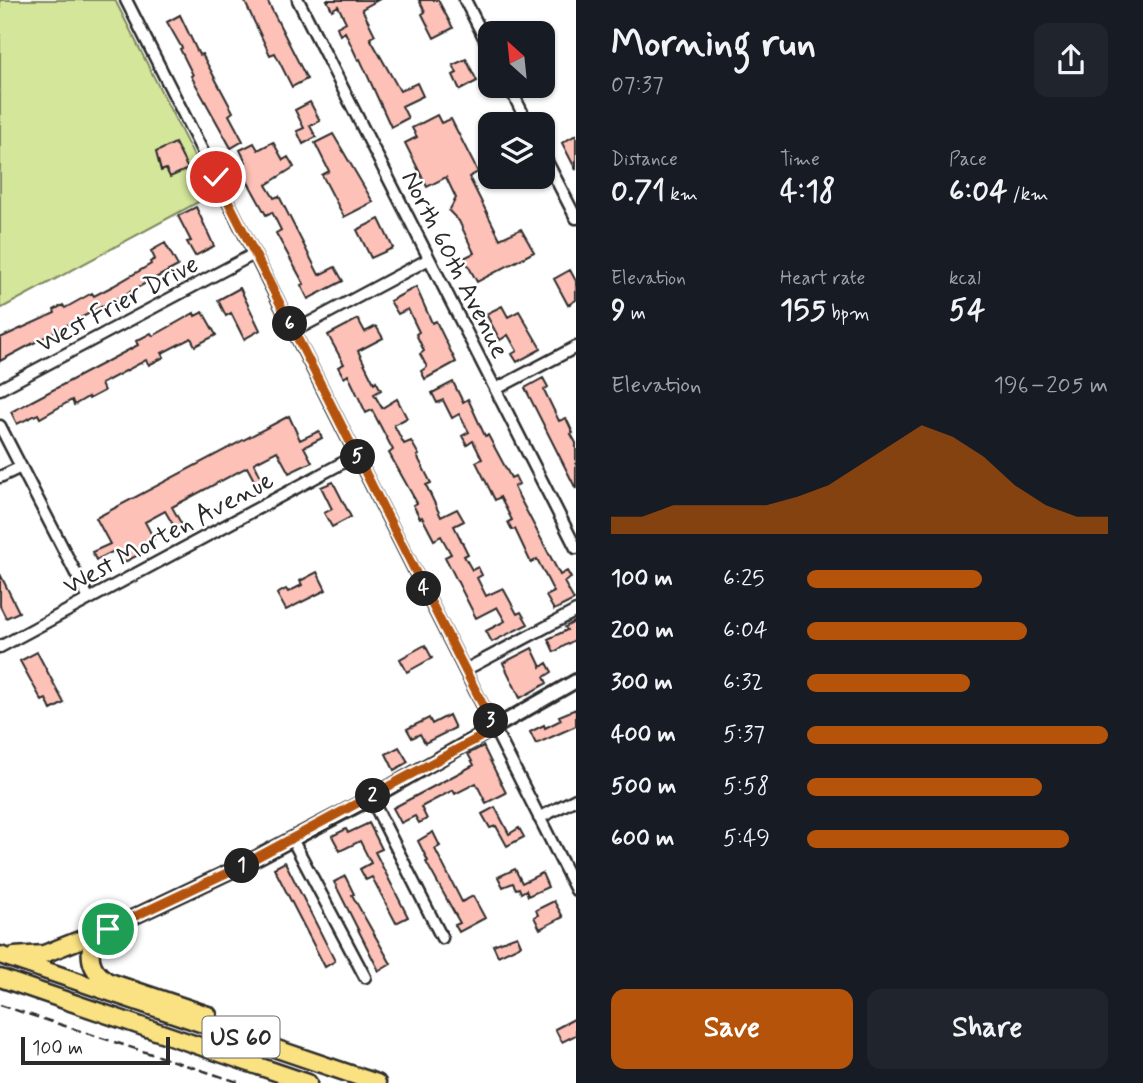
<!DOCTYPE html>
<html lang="en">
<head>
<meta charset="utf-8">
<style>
	body { margin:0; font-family:Mynerve,sans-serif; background:#20242c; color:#f1f3f6; height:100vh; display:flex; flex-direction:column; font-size:26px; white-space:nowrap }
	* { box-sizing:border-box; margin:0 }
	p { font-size:23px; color:#9ea1a6 }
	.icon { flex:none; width:38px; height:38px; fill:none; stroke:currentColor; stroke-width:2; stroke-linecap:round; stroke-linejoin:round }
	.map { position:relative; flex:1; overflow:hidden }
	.side { display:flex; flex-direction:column; background:#171b24; width:567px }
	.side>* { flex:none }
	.needle { width:46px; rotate:333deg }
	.tools { position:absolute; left:478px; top:21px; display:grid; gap:14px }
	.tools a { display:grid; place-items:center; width:77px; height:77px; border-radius:14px; background:#171b24; box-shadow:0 2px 5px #0004; font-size:35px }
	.scale { position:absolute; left:21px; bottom:18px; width:149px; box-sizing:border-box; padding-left:7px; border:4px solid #2b2b2b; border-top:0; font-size:19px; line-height:24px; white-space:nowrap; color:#2b2b2b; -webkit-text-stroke:5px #fff; paint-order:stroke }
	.pin { position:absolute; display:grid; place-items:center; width:60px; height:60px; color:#fff; margin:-30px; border:4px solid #fff; border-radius:50%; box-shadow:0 2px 7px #0007 }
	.km { position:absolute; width:35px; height:35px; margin:-18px; border-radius:50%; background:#222; color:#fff; font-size:19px; line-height:35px; text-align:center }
	.round { display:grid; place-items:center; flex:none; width:74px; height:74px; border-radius:14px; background:#20242c }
	.overview { display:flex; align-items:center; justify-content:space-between; height:119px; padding:0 35px }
	h1 { font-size:38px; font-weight:700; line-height:52px }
	.metrics { display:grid; grid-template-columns:repeat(3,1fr); gap:10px; height:119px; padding:7px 35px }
	.metrics div { display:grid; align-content:center }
	.metrics b { font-size:30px; font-weight:700 }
	.metrics small { font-size:19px; font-weight:400 }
	.metrics p { font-size:19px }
	.chart { height:196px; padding:14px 35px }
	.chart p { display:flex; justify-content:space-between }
	.chart svg { width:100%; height:126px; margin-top:7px; fill:#b45309; opacity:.7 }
	.cta { display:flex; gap:14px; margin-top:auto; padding:14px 35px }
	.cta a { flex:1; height:80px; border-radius:14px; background:#b45309; color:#fff; font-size:28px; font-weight:700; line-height:80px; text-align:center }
	.cta a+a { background:#20242c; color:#f1f3f6 }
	ul { padding:0 35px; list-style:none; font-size:23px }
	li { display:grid; grid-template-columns:112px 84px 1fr; align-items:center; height:52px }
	li i { height:18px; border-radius:9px; background:#b45309 }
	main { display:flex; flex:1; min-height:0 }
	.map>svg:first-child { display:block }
</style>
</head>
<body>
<main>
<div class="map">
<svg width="576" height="1083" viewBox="0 0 576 1083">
	<rect width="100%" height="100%" fill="#fff"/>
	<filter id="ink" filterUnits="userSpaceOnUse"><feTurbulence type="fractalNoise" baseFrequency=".0143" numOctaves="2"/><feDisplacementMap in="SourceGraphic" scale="14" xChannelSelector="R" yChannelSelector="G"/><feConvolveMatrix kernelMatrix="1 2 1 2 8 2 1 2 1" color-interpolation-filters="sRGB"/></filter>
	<g filter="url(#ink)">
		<path fill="#d4e69a" stroke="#808862" stroke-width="2" d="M0,0h115l98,194 -213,115z"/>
		<path fill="#fdc1b7" stroke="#2b2b2b" stroke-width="2" d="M244,0h23l40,79 -15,8 -17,-34 -5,2z
			M327,0h51l-16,9 13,26 -5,3 30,53 17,-8 6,13 -21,10 6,12 -17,9 -31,-68 -2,1 -13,-28 -5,3 -3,-8 9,-5 -8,-16 -6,4z
			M419,0h19l15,28 -19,10 -12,-24 3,-2z
			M180,15l19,40 3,-1 31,58 -4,3 14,26 -12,7 -40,-72 2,-1 -13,-26 2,-1 -15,-26z
			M466,59l11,22 -17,9 -7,-15 4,-2 -4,-8z
			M310,102l10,19 -10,5 6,11 -13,7 -6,-13 7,-3 -9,-18z
			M437,115l4,8 10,-4 27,53 -9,5 31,62 21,-10 13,23 -57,30 -13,-24 10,-5 -15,-32 -10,-10 7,-13 -10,-21 -19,10 -22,-44 12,-6 -5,-9z
			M333,134l40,68 -29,15 -22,-42 7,-4 -14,-28z
			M576,135v35l-14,-27z
			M273,142l10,18 5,-3 6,10 -28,18 8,13 5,-2 40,79 16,-8 8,14 -35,18 -7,-14 3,-1 -28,-51 5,-3 -9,-18 -6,3 -27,-49 7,-4 -6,-12 14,-7 4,7z
			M175,143l13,26 -18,8 -4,-8 -5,2 -5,-19z
			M196,207l18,39 -19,10 -8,-14 4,-1 -13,-25z
			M379,219l14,29 -22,10 -14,-28z
			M165,243l13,23 -178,95v-23l55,-25 -1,-3 9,-5 2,3 27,-15 2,3 19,-10 38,-22 -1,-2 5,-3 -4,-8z
			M570,270l6,11v19l-8,5 -14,-26z
			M416,287l16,36 4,-2 20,41 -31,17 -4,-8 6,-4 -7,-13 4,-3 -8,-17 3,-2 -11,-23 -10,5 -8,-13z
			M240,288l20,42 -16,9 -13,-26 -5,3 -8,-16z
			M502,306l6,11 11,-6 22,38 -24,13 -5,-8 5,-3 -9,-16 -8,5 -14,-26z
			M203,312l13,23 -21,11 -4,-8 -29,15 2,4 -15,8 -3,-5 -45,24 3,7 -15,8 -1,-2 -14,8 -2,-5 -32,18 -2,-4 -21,10 -6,-12 127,-67 -2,-4 15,-8 2,3 41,-23 1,3z
			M358,319l7,13 11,-6 7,12 -25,13 16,32 2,-2 5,9 -7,4 8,14 15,-9 10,19 -13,7 10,19 7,-3 8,14 -2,1 14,27 -5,2 15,32 16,-8 7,12 -10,5 14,28 -4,2 8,14 6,-3 4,8 -5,3 9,18 17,-8 14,26 4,-2 7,12 -36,18 -6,-11 19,-10 -8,-14 -21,11 -31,-61 6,-3 -10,-18 -7,4 -12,-23 -2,1 -7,-13 4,-2 -28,-50 4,-3 -21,-40 -6,3 -18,-38 -4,3 -6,-11 6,-3 -16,-29z
			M543,378l5,9 -4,3 15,31 7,-3 7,15 -2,1 5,9v46l-51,-101z
			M453,382l10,20 5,-3 17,37 3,-1 23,43 4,-2 4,8 -5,3 46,88 7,-4 4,7 -7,4 10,18 -20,10 -8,-14 8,-4 -17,-33 -6,4 -16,-34 -3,1 -4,-8 4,-2 -12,-23 -5,3 -19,-38 6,-3 -9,-18 -6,4 -5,-9 7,-4 -10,-18 -7,4 -9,-18 -6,3 -5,-10z
			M289,416l11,24 19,-9 3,7 -18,9 8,15 -23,11 -12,-22 -23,12 9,18 -7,3 -9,-17 -75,40 10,18 -7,3 -10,-17 -20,11 9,17 -13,7 3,6 -23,12 -7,-13 -18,9 -4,-8 18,-8 -14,-26z
			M333,482l18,35 -19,10 -8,-14 8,-4 -11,-22z
			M317,572l9,18 -40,20 -9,-16 9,-5 2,3 14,-7 -2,-4z
			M0,574l19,38 -13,6 -6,-12z
			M576,621v18l-22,13 -6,-13 19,-9 -2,-3z
			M425,645l7,13 -25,14 -7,-13z
			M532,648l9,19 6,-4 5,9 -8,5 3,6 -27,15 -17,-35z
			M37,652l27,51 -13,7 -5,-11 -4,2 -22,-40z
			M576,709v17l-40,18 -6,-12 14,-7 1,3 16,-8 -2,-4z
			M449,715l6,13 -30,15 -5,-9 -8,4 -5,-9 22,-11 3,6z
			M483,746l23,47 -20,10 -10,-20 -21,11 -2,-4 -32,17 6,12 -8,4 -4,-7 -14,7 -8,-15 81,-43 -6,-11z
			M399,747l9,15 -14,8 -8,-16z
			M495,807l14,27 10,-6 5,9 -17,9 -11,-20 -6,2 -8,-14z
			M369,823l13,26 -7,3 33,65 -12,6 -24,-46 -6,3 -6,-11 11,-6 -11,-22 -20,10 -8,-15 14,-7 2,4z
			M433,832l7,14 -5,3 27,53 11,-6 12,22 -26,14 -4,-7 5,-2 -34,-61 2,-1 -10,-20z
			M285,862l50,99 -10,6 -51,-99z
			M515,869l7,14 20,-10 6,14 -20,9 -2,-6 -5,3 -2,-5 -3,1 -3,-6 -10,4 -5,-10z
			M345,876l9,18 -2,1 39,69 -12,7 -45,-89z
			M554,901l9,16 -23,12 -6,-12 4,-2 -2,-5z
			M517,936l4,9 -23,11 -5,-11z
			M576,1018v17l-14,7 -7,-13z"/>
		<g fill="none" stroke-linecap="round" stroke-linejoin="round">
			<g stroke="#2b2b2b" stroke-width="15">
				<path id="minor" d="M126,0l450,890
					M298,0l278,548
					M465,0l25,49
					M509,86l19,38
					M542,152l34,66
					M294,331l135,-72
					M0,389l254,-135
					M496,389l80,-42
					M0,426l89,173
					M0,477l21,-10
					M0,647l357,-192
					M465,670l111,-59
					M371,798l71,140
					M539,818l37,-19
					M292,839l73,138"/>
			</g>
			<g stroke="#2b2b2b" stroke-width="18">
				<path id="tertiary" d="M108,929l127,-60 136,-71 205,-117"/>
			</g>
			<g stroke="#2b2b2b" stroke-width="21">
				<path id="trunk" d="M108,929l-17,18c-2,16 3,25 16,34l101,34
					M0,955l377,128
					M14,956l30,-2 58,-23
					M0,978l308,105"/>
			</g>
			<use href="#minor" stroke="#fff" stroke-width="10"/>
			<use href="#tertiary" stroke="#fff" stroke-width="12"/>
			<use href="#trunk" stroke="#fae181" stroke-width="16"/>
			<path stroke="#2b2b2b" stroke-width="2.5" stroke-dasharray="10 5" stroke-linecap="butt" d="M0,1005l241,78"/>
		</g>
	</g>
	<g fill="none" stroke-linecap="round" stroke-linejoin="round" filter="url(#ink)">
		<g stroke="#fff" stroke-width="14">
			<path id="route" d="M108,929l127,-60 260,-140 -279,-552"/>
		</g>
		<use href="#route" stroke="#b45309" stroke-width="9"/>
	</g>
	<g text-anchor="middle" stroke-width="5" stroke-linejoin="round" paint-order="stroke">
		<rect fill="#fff" stroke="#6b6b6b" stroke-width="2" x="202.5" y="1016.5" width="77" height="41" rx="5"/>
		<g font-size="24" font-weight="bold" fill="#2b2b2b">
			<text x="241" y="1045">US 60</text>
		</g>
		<g font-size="26" fill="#2b2b2b" stroke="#fff">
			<text transform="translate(456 264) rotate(63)" y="9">North 60th Avenue</text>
			<text transform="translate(117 303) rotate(-28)" y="9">West Frier Drive</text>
			<text transform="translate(168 532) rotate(-28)" y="9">West Morten Avenue</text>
		</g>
	</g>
</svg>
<div class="tools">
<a><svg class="needle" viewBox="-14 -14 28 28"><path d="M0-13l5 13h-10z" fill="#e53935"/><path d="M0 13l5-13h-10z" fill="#9ea1a6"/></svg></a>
<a><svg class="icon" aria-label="layers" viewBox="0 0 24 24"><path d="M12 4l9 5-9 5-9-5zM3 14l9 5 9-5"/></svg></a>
</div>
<div class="scale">100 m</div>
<div class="pin" style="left:108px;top:929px;background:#1e9e55"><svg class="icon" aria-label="arrive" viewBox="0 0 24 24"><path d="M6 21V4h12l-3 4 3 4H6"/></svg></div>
<div class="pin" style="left:216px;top:177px;background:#d93025"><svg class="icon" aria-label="check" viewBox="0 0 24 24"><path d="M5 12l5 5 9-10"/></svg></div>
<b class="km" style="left:242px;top:866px">1</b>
<b class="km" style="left:373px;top:796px">2</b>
<b class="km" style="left:491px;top:721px">3</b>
<b class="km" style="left:424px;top:589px">4</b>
<b class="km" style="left:358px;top:457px">5</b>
<b class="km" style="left:290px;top:324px">6</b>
</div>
<section class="side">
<div class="overview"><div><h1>Morning run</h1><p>07:37</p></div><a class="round"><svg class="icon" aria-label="share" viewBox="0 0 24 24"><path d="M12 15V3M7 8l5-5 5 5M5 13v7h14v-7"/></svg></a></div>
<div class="metrics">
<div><p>Distance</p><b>0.71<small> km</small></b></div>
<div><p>Time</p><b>4:18</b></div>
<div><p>Pace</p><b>6:04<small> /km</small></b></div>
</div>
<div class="metrics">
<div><p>Elevation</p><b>9<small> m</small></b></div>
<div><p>Heart rate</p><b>155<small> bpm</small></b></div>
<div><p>kcal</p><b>54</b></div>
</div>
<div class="chart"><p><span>Elevation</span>196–205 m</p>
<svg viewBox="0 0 160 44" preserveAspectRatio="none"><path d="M0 44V38L10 38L20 34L30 34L40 34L50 34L60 31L70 27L80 20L90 13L100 6L110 10L120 17L130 27L140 34L150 38L160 38V44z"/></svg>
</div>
<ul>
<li><b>100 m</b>6:25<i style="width:58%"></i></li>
<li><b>200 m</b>6:04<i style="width:73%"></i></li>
<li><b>300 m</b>6:32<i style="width:54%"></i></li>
<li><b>400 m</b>5:37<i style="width:100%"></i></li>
<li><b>500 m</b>5:58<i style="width:78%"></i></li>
<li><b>600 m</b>5:49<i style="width:87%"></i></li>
</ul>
<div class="cta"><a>Save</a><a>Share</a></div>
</section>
</main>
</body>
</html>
